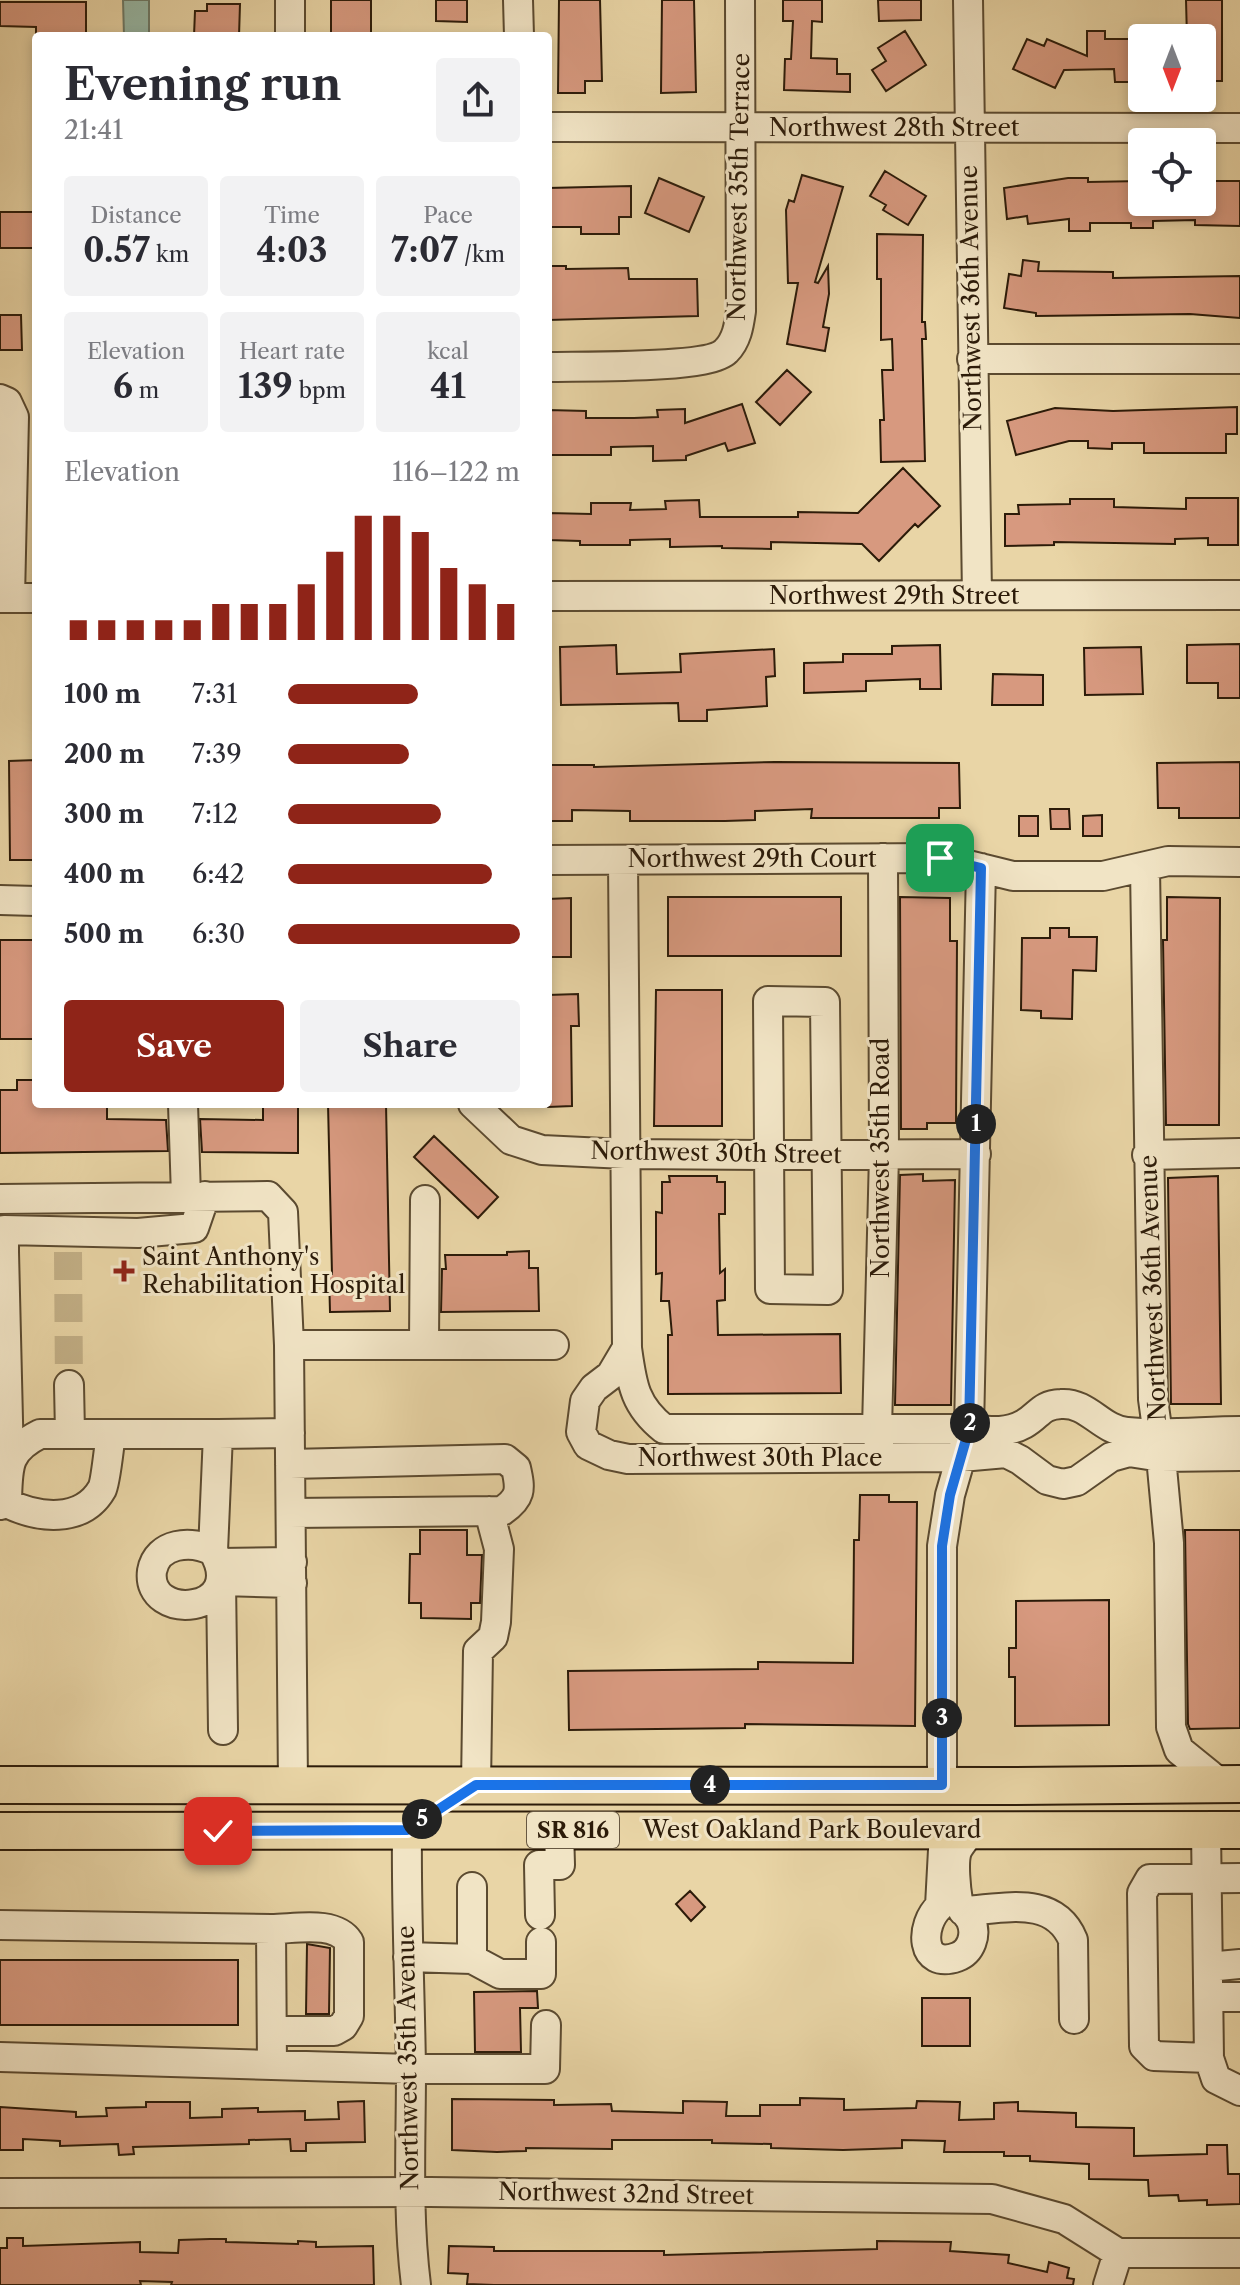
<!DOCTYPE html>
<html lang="en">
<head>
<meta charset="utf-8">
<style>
	body { margin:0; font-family:"Libre Caslon Text",serif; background:#f2f2f3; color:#2b2b33; height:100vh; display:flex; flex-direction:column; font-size:30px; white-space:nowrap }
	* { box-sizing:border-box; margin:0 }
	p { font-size:26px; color:#7c7c81 }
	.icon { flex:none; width:44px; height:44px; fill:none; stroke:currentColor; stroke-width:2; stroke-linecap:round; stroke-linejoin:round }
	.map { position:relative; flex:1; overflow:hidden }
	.details { position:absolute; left:32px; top:32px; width:520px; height:1076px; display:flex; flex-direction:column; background:#fff; border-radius:8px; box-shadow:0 4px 12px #0003 }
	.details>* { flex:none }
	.needle { width:52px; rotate:180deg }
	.tools { position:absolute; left:1128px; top:24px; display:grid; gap:16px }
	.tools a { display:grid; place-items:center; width:88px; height:88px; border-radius:8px; background:#fff; box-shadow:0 4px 12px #0003; font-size:40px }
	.pin { position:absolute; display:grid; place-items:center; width:68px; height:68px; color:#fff; margin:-34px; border-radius:16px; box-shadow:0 4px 12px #0006 }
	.km { position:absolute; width:40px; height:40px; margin:-20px; border-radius:50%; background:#222; color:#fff; font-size:22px; line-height:40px; text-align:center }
	.round { display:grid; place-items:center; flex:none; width:84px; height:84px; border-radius:8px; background:#f2f2f3 }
	.headline { display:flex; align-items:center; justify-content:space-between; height:136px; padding:0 32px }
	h1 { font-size:44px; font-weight:700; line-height:60px }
	.stats { display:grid; grid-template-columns:repeat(3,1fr); gap:12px; height:136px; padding:8px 32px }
	.stats div { display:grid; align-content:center; border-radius:8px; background:#f2f2f3; text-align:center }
	.stats b { font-size:34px; font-weight:700 }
	.stats small { font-size:22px; font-weight:400 }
	.stats p { font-size:22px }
	.chart { height:224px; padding:16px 32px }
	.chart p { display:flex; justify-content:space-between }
	.chart svg { width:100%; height:144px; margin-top:8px; stroke:#8f2418; stroke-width:6 }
	.button { display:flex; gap:16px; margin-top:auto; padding:16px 32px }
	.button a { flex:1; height:92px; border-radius:8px; background:#8f2418; color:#fff; font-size:32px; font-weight:700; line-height:92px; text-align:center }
	.button a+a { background:#f2f2f3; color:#2b2b33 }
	ul { padding:0 32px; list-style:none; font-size:26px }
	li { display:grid; grid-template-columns:128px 96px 1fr; align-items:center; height:60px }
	li i { height:20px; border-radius:10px; background:#8f2418 }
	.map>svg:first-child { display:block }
</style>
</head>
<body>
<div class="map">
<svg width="1240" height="2285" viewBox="0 0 1240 2285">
	<rect width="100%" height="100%" fill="#e9d5a6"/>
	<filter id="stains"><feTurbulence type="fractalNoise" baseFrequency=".0025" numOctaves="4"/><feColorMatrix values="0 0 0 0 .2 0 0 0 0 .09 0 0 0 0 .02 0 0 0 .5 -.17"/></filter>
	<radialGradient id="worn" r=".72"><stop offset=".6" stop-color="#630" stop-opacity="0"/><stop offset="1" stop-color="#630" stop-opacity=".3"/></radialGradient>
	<path fill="#97b9a7" stroke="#6c7a68" stroke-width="2" d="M123,0h26v36h-25z"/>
	<path fill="#d7997f" stroke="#2c1b09" stroke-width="2" d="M331,0h40v36h-40z
		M436,0h31v22l-31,-1z
		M559,0h41l2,81h-17v12h-27z
		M662,0h32l2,92 -35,1z
		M783,0h39v22l-10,-1 -1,37 26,1v15h13v18l-66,-2 1,-31h6l2,-38h-10z
		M878,0h43v20l-42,1z
		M1186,0h36v81h-20v-43h-15z
		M0,2h86v34h-50v-9l-36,-1z
		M207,4h33l-1,32h-45l1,-25h12z
		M905,31l21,34 -40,26 -14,-21 14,-9 -8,-13z
		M1087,31h18v8h33v43h-23l-1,-13 -50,1 -9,18 -42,-19 14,-30 17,7 3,-7 40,17z
		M885,171l41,25 -18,29 -25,-15 3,-5 -16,-9z
		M802,175l41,12 -28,95 3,1 10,-17 1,28 -6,33 6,1 -4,23 -38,-7 11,-61h-10l-2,-73 3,-10 5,2z
		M659,178l45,19 -15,35 -44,-19z
		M1068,178h20v4l54,-1v21h60v-21h38v45l-45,-1v-5l-42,1v7h-22v-5h-41v8h-21v-12l-41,5 -1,-8 -20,3 -3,-31z
		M631,186v31h-12v17h-38v-7h-33v-39z
		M0,212h36v36h-36z
		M877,234l46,1 -1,87h3l1,17h-4l3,122 -44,1 -1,-42h4l-2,-50h11l-1,-31 -11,1v-61h-4z
		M1023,260l16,2 -1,9 75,1v6l127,-2v42l-50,-4 -154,2v-3l-32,-5 5,-34 12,2z
		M548,266h18v3l62,-1 1,11h68l1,37 -150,4z
		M0,315h21l1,35h-22z
		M787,370l24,22 -31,33 -24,-23z
		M742,404l13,39 -27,8 -3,-8 -39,13v4l-33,1v-15l-42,1v8h-63v-45l38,1v7h48l24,-1 -1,-7 28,-1v14z
		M1237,407v27h-11v19h-82v-10h-32v6l-24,-1v-7h-19l-53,14 -9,-34 48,-13 58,3z
		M903,468l37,38 -22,21 -3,-3 -36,37 -17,-17 -91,-2v7l-49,-1v-2l-52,1v-8l-40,1v5h-50v-4l-32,-1v-27l43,1v-11h40l-1,7 36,-1 -1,-8 34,-1 1,17h98v-5l60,1z
		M1186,498h52v47h-30v-7l-33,1v5l-121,-2v3l-49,1v-32h14l-1,-9 52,-1v-5h44v8l72,2z
		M1240,644v54h-22v-15h-31v-38z
		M616,645l1,29 64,-2 -1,-18 94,-5 1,27 -9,1 1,29 -60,4v11h-28l-1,-18 -117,2 -1,-58z
		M940,645l1,44h-21v-10l-54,2v10l-62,2v-30l39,-1v-8h49v-8z
		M1141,647l2,47 -58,1 -1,-47z
		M993,674l50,1v30h-51z
		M36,760v100h-26l-1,-99z
		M775,762l184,1 1,45h-21v10h-128l1,-9 -57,2v9l-30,1h-95v-10l-58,-1v11h-24v-56h46v2z
		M1240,762v56h-61v-10h-21l-1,-45z
		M1050,809h19l1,20h-19z
		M1102,815v21h-19v-20z
		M1019,816h19v20h-19z
		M668,897h173v59h-173z
		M900,897l50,1v43h7l-1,182h-29v6h-26z
		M1167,897l53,1 -1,227h-53l-3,-185h4z
		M571,898v59h-23v-58z
		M1050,928h19v9h28l-1,34 -23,-1 -1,49 -31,-1v-7l-20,-1 1,-72h28z
		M0,940h36v99h-36z
		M656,990h66v136h-68z
		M578,994l1,32h-8l1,80 -24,1v-112z
		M17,1080h19v24h71v15l59,1 2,31 -168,2v-63h17z
		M263,1104h35v49l-96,-1 -2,-33 63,1z
		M328,1104h58l4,207 -60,1 -1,-38h3z
		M434,1136l64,61 -20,21 -64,-61z
		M923,1174v7l32,-1 -4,225h-56l5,-230z
		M669,1176h48v6h8v32h-6l1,59 5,-4v31l-8,1 1,34 122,-1 1,59 -173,1v-59h4l-3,-34h-8l1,-28 -6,1v-62l6,1v-31h8z
		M1218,1176l3,228h-50l-3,-226z
		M529,1251v17h9l1,43 -98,1 1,-43h4l-1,-14h62v-3z
		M860,1495h29v7h28l-2,224 -170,-2v4l-176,2 -1,-59 190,-2v-7l95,1 1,-123h5z
		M420,1530h47v25h15l-2,48h-9v16l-50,-1v-15h-12l1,-49h10z
		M1185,1530h55v198l-50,1 -2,-5z
		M1109,1600v125l-94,1v-49h-6v-29h7v-47z
		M690,1891l15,16 -14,14 -15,-17z
		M307,1944l23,4 -1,66h-23z
		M0,1960h238v65h-238z
		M537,1991l1,17h-18l1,44h-46l-1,-60z
		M922,1998h48v48h-48z
		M800,2098l44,1v11l72,-2 1,-7 43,1 -1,18 35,-1v-16l24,-1v9l58,2v14l58,1v28l73,-2v-9h20l1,29h12v30l-33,1v-5l-28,1 -1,-6 -29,1 -1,-16 -59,-1v-15l-59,-3v-5h-26v-4h-60l1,-11 -43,-1v8l-59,2 -72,-2v-4l-59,-1v-3h-100v9l-86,-1v3l-29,1 -45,-2v-51l102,1v5l57,-1 1,7 71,2v-12l44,1 -1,14h34v-11h40z
		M364,2101l1,41 -59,1v8h-15l-1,-12 -41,1v4l-116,3 1,7 -15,1 -1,-11 -58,2v-5l-37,-2v11h-23v-43l76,5v5l31,-1 -1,-8 40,-1v-5h44v16l32,-1v-8l36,-1v4l47,-1v9l34,-1 -1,-17z
		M7,2238h16v8l117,-4v10l38,1 1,-13 31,-1h16v3l72,2v-3l18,1v5l57,-1 1,39h-203l1,-3 -32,-1 1,4h-141v-37h7z
		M877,2241l74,1 -1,9 59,4 -1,8 39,9 2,-10 20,6 -2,10 7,1 -1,6h-579l-27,-1 1,-10 -20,-1 1,-27 45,1v4h170v4l213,-6z"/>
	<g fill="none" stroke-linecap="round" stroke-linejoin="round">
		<path stroke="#c3b087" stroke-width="28" stroke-dasharray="28 14" stroke-linecap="butt" d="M68,1252l1,133"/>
		<g stroke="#5b4a30" stroke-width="32">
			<path id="minor" d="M290,0v36
				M518,0l1,36
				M968,0l9,595
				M548,127l692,1
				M972,359h268
				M548,367c31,-1 161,2 178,-16 11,-11 13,-26 15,-40l-1,-311
				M0,399l7,3 7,15 -4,181
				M548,596l692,-1
				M0,598h36
				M548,860l392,-2 73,18h90l65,-15 72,1
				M623,860l4,488c5,36 7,57 37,81h305c20,2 37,5 55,-5 16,-9 16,-19 37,-20 27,-2 40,26 66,28 37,4 76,-1 113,-1
				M1145,867l8,532 8,58 8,86 2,184 8,23 42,34
				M0,900l36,1
				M768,1001l57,1 3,288 -58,-1z
				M183,1104l3,92
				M473,1104l38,36 31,10 83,4 143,1 208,-1
				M1147,1155l93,-2
				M0,1199l268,-3 15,16 6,133 4,440
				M0,1252h4v-22l134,3 56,-5 11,-32
				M4,1252l5,210h-5
				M424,1344l1,-144
				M289,1345h265
				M627,1348l-16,27 -17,13 -9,13 -4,31 7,13 21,10 19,4 333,-2 45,-4 14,7 27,20 16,4 14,-3 34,-24 18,-5 32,5 79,-1
				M69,1385l1,48
				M879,1445l-2,-16 7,-274 -1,-297
				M290,1464l215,-5 11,9c5,22 5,30 -14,43l-211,2
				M7,1503c1,-36 -1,-52 33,-69h178
				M0,1505l7,-2c30,15 75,21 95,-14 4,-8 7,-44 9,-55
				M213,1551c-21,-11 -56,-9 -61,20 -7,52 98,43 61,-20l5,-117 72,-1
				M220,1563l72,-1
				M223,1730l-2,-149 71,2
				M476,1785l2,-134 15,-14 3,-15 3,-73 -10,-38
				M942,1785v-239l8,-51 19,-66 12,-561
				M407,1830c-1,80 3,160 4,240 0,72 -4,143 5,215
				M1206,1830l3,228 7,21 24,12
				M944,1831l-4,75c-21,19 -20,64 17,51 14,-5 20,-22 14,-36 -3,-7 -11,-12 -13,-20 -2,-12 -5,-39 -1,-50 3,-7 10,-14 15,-21
				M963,1911c40,-2 91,-17 110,29l1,79
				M540,1915l-1,-50h21l-1,-35
				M0,1925l271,4 1,136
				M271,1929c24,0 64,-9 78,13v74l-6,10 -9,5h-62
				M408,1957l64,2v-72
				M472,1959l28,15h41v-32
				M1208,1967l32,-3
				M1209,1997h31
				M0,2057l411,12h134l1,-44
				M1209,2058l-55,-2 -10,-10 -2,-153 8,-14 90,-1
				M0,2193l430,-1 562,7 72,20 54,34h122
				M1108,2285l10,-32"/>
		</g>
		<g stroke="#2c1b09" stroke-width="40">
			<path id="major" d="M0,1785l1004,1 236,-2
				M0,1831l1240,-1"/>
		</g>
		<use href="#minor" stroke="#f1e4c5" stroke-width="28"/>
		<use href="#major" stroke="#e9d5a6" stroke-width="36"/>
	</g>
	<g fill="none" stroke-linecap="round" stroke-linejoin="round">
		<g stroke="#fff" stroke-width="16">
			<path id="route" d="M218,1831l189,-1 69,-45h466v-239l8,-51 19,-66 12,-561 -41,-10"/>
		</g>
		<use href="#route" stroke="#1a73e8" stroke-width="10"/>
	</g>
	<path fill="#8f2418" stroke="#f1e4c5" stroke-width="3" d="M120 1259h8v8h8v8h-8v8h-8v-8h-8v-8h8z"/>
	<g text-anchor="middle" stroke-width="6" stroke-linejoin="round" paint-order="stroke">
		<rect fill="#f1e4c5" stroke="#675741" stroke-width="2" x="527" y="1812" width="92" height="36" rx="6"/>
		<g font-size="22" font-weight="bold" fill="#2c1b09">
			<text x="573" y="1838">SR 816</text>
		</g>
		<g font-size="24" fill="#2c1b09" stroke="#f1e4c5">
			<text x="894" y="136">Northwest 28th Street</text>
			<text transform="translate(739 187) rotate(-89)" y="8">Northwest 35th Terrace</text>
			<text transform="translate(971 298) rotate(-91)" y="8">Northwest 36th Avenue</text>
			<text x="894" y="604">Northwest 29th Street</text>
			<text x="752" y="867">Northwest 29th Court</text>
			<text transform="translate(716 1153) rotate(1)" y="8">Northwest 30th Street</text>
			<text transform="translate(881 1158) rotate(-90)" y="8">Northwest 35th Road</text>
			<text transform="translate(1153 1288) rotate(-92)" y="8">Northwest 36th Avenue</text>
			<text x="760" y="1466">Northwest 30th Place</text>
			<text x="812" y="1838">West Oakland Park Boulevard</text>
			<text transform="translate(408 2058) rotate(-91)" y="8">Northwest 35th Avenue</text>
			<text transform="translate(626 2194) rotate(1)" y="8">Northwest 32nd Street</text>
		</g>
		<g font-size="24" fill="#2c1b09" stroke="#f1e4c5" text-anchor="start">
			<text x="142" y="1265">Saint Anthony's<tspan x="142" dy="28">Rehabilitation Hospital</tspan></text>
		</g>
	</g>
	<rect width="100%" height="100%" filter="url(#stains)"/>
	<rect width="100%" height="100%" fill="url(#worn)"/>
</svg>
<div class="tools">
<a><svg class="needle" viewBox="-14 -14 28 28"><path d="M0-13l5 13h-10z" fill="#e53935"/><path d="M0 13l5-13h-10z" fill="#7c7c81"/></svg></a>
<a><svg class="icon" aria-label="locate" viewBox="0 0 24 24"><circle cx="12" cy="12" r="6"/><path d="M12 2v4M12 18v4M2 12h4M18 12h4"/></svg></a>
</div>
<div class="pin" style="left:940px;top:858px;background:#1e9e55"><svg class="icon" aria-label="arrive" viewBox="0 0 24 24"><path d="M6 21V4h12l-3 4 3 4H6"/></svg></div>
<div class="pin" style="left:218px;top:1831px;background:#d93025"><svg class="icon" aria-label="check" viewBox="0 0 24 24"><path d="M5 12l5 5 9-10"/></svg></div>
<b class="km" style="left:976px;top:1124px">1</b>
<b class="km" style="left:970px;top:1423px">2</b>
<b class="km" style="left:942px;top:1718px">3</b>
<b class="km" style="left:710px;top:1785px">4</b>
<b class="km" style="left:422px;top:1819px">5</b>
<section class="details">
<div class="headline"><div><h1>Evening run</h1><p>21:41</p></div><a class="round"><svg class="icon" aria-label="share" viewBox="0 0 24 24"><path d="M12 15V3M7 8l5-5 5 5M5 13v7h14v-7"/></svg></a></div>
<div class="stats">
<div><p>Distance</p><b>0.57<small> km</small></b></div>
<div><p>Time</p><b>4:03</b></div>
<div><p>Pace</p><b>7:07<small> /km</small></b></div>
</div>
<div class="stats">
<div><p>Elevation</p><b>6<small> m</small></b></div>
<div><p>Heart rate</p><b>139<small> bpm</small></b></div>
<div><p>kcal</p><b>41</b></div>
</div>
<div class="chart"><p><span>Elevation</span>116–122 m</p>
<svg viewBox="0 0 160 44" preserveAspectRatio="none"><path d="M5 44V38M15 44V38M25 44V38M35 44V38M45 44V38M55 44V33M65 44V33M75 44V33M85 44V27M95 44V17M105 44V6M115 44V6M125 44V11M135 44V22M145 44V27M155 44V33"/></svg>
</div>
<ul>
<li><b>100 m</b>7:31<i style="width:56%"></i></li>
<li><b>200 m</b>7:39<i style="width:52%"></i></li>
<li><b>300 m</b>7:12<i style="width:66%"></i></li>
<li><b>400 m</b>6:42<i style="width:88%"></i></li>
<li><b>500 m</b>6:30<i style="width:100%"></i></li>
</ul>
<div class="button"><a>Save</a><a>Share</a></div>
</section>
</div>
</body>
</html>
